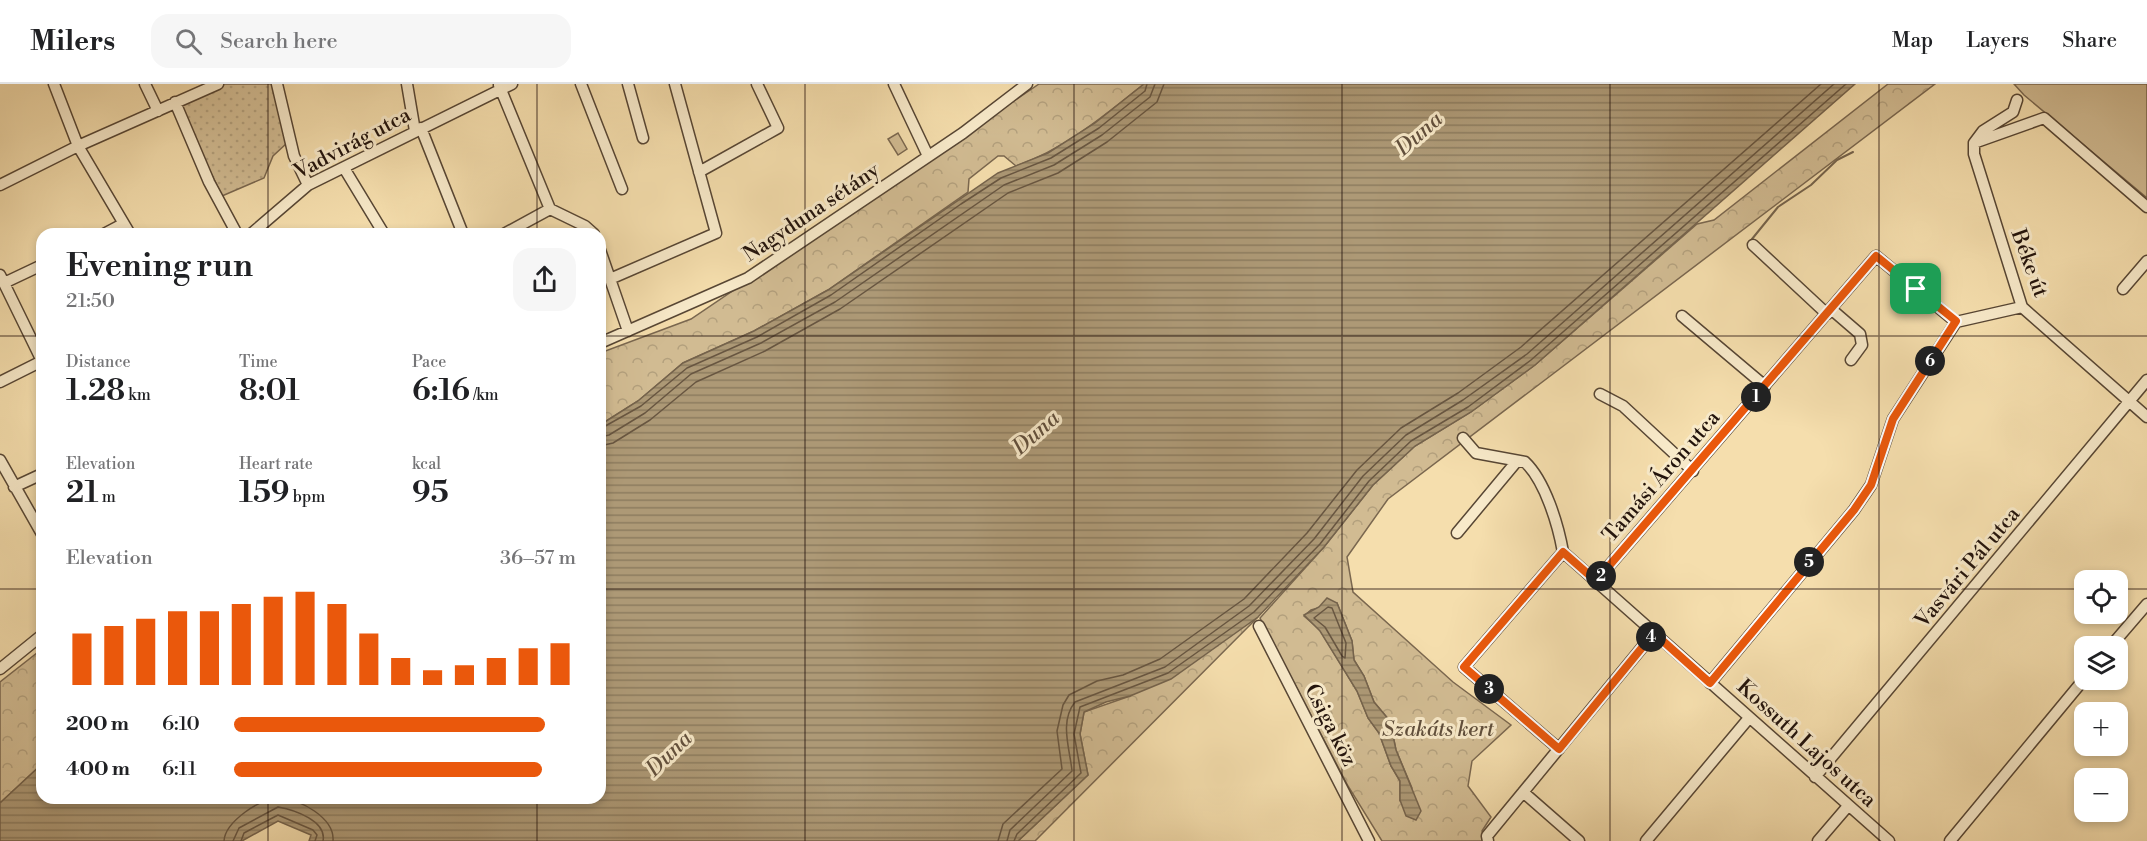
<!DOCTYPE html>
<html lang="en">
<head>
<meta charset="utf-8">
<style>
	body { margin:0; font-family:"Libre Bodoni",serif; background:#f6f6f6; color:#202124; height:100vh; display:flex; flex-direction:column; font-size:22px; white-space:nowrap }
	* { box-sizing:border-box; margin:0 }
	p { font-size:20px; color:#757577 }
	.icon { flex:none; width:33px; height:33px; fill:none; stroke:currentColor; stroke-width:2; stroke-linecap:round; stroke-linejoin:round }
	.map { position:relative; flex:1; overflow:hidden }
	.sheet { position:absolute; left:36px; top:144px; width:570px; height:576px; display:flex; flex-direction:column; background:#fff; border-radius:18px; box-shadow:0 3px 9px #0003 }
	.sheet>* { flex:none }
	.tools { position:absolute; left:2074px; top:486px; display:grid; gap:12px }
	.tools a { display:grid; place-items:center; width:54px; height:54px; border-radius:12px; background:#fff; box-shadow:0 3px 9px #0003; font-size:30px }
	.pin { position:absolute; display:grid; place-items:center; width:51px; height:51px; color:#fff; margin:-26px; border-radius:12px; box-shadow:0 3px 9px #0006 }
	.km { position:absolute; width:30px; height:30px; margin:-15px; border-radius:50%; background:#222; color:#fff; font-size:16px; line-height:30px; text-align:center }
	.round { display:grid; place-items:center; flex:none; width:63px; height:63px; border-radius:18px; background:#f6f6f6 }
	.overview { display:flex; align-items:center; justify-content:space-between; height:102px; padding:0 30px }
	h1 { font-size:33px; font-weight:600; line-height:45px }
	.stats { display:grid; grid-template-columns:repeat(3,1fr); gap:9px; height:102px; padding:6px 30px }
	.stats div { display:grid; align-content:center }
	.stats b { font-size:30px; font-weight:600 }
	.stats small { font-size:16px; font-weight:400 }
	.stats p { font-size:16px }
	.chart { height:168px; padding:12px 30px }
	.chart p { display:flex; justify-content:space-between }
	.chart svg { width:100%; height:108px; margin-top:6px; stroke:#ea580c; stroke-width:6 }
	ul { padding:0 30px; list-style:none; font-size:20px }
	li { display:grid; grid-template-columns:96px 72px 1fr; align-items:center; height:45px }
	li i { height:15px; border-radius:8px; background:#ea580c }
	header { display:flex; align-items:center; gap:36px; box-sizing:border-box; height:84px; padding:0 30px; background:#fff; border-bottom:2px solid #e0e0e0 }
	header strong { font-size:28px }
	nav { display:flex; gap:33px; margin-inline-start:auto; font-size:21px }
	.search { width:420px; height:54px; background:#f6f6f6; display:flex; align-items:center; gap:15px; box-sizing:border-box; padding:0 21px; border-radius:18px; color:#757577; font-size:22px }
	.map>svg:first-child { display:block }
</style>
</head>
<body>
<header>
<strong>Milers</strong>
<div class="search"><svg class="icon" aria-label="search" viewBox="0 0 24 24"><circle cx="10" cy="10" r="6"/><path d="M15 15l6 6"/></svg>Search here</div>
<nav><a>Map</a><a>Layers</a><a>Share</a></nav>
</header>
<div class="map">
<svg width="2147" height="757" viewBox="0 0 2147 757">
	<defs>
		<pattern id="grass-dots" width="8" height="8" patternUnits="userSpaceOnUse" patternTransform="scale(1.5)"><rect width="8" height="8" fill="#d1bb92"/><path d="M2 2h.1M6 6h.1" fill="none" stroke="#b3a07d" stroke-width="1.8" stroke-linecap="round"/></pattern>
		<pattern id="forest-crowns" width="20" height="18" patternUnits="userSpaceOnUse" patternTransform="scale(1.5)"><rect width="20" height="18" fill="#d1bb92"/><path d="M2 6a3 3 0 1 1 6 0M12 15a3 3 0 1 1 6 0" fill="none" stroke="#b3a07d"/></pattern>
		<pattern id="water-rules" width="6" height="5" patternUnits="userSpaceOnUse" patternTransform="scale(1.5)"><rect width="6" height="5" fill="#ad9976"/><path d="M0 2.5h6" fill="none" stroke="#8c7c5f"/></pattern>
	</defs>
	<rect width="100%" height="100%" fill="#f5dead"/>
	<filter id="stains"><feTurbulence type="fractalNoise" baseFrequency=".00333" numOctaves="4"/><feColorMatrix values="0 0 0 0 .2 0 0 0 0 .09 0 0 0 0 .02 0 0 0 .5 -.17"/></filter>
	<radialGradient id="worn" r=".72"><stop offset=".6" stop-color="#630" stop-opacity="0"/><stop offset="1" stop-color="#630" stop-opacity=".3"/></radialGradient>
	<path fill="url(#grass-dots)" stroke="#7a674f" stroke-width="1.5" d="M221,0h54l12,59 -14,13 -9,22 -42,18 -41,-85 3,-10z"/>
	<path fill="url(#forest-crowns)" stroke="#7a674f" stroke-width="1.5" fill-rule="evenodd" d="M1039,0h105c-40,32 -79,65 -128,82l-12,-10h-6l-29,23 -1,13 -140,98 -74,41 -71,32 -45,38 -38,24v-72l91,-34z
		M1888,0h47l-547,415 -41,58 6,35 100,90 58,43 -39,36 -4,25 23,31 -9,14 2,10h-102l-34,-55 -88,-168 64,-71 49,-62 42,-39 56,-34 64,-47 162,-141 17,-4zM1337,519l15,38 2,19 10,16 10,26 16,19 6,29 16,38 -12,12v-19l-9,-15 -12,-33 -11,-15 -11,-27 -37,-61 -16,-14 7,-6z
		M1258,533l-223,224h-17l70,-66 -8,-41 4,-22 46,-16z
		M42,565v115l-42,39v-121z"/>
	<path fill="#d1bb92" stroke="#7a674f" stroke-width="1.5" d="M2014,0h133v114l-123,-103z
		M898,49l9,16 -9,6 -10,-16z"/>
	<path fill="url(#water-rules)" stroke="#75634c" stroke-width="1.5" d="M1144,0h711l-320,281 -64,47 -56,34 -42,39 -49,62 -66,70 -87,62 -41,17 -24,6 -22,10 -4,22 8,41 -70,66h-709l2,-6 -33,-14 -36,20h-242v-38l42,-39v34h558v-373l38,-24 45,-38 71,-32 74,-41 170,-117 50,-20 47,-30z
		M1327,514l10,5 15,38 2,19 10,16 10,26 16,19 6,29 25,61 -5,9 -10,-4 -6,-16v-19l-9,-15 -12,-33 -11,-15 -11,-27 -37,-60 -16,-16 15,-8z"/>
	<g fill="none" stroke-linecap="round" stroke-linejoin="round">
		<path stroke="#685641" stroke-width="1.5" d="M600,345l41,-23 46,-38 70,-31 74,-42 130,-91 40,-26 50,-20 48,-30 46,-37 2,-7
			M600,353l9,-2 36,-22 46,-39 70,-31 74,-41 169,-117 50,-20 48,-30 48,-38 5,-13
			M600,362l13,-3 37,-23 46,-38 69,-31 75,-42 168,-116 50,-20 49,-31 50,-40 7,-18
			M1328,523l4,1 14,35 -1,15 -3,-2 -17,-29 -11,-9z
			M224,757c1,-19 37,-44 56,-43 20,1 55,20 53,43
			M233,757l6,-13 39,-21c17,3 49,14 45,34
			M241,757l3,-8 34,-18 35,15 4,5 -2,6
			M998,757l5,-17 59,-55 -5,-38 6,-26 6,-10 28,-14 26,-6 37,-16 84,-60 63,-66 50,-63 44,-42 57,-35 63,-46 300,-263
			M1007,757l3,-11 62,-59c-2,-22 -13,-49 3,-69l90,-35 84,-61 65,-67 49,-63 43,-41 57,-35 64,-46 307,-270
			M1014,757l3,-7 64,-61 -7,-39 6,-27 88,-34 86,-61 66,-68 49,-63 42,-40 57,-34 63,-47 315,-276"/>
		<path stroke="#75634c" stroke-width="2" d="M1752,155l26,-32 33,-22 26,-25 16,-8"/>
		<g stroke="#574634" stroke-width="13">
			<path id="minor" d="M54,0l24,62 52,88
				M145,0l13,27
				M277,0l17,72 14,29
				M407,0l8,47
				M581,0l41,105
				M628,0l15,54
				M894,0l34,72
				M499,1l51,124 35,17 9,8
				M175,18l34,80 28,52
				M421,44l42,106
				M1974,59v11l48,153 125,110
				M1974,59l70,-25 103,89
				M1974,59l9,-12 30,-19 4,-12
				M344,84l40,66
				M699,88l79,-44 -21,-44
				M0,101l78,-39 140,-62
				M104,150l19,-10
				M251,150l57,-49 204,-101
				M504,150l46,-25
				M1753,161l74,69
				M600,166l28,81
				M0,191l42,86
				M610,195l106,-46 -41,-149
				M4,199l38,-18
				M2123,205l24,-28
				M1831,225l29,25 2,11 -11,15
				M1682,232l83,70
				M600,259l148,-65 215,-145 64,-49
				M0,298l42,-21
				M1600,310l23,12 70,65
				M1463,354l13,15 49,9c20,19 33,62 38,90l326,289
				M0,376l42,74
				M14,403l28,-13
				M1457,449l60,-72
				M1596,497l280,-325 80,66
				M1259,542l110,215
				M2111,562l36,-42
				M0,585l42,-34
				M1710,599l144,-173 17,-25 22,-66 63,-97 66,-15
				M1559,665l-95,-82 99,-115
				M1815,693l332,-397
				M1523,708l56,49
				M1488,757l-1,-5 167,-203
				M1646,757l103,-123
				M1818,757l30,-35
				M1950,757l135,-163"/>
		</g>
		<use href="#minor" stroke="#f8eaca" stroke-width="10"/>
	</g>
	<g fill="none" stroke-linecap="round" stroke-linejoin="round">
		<g stroke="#fff" stroke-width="12">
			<path id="route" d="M1876,172l80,65 -63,98 -22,66 -17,25 -144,173 -56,-50 -95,116 -95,-82 99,-115 33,29z"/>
		</g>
		<use href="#route" stroke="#ea580c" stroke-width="8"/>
	</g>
	<path fill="none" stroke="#22130c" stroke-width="1.5" stroke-opacity="0.55" d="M268,0v150M537,0v150M805,0v757M1074,0v757M1342,0v757M1610,0v757M1879,0v757M0,252h42M600,252h1547M0,505h42M600,505h1485M2118,505h29M268,714v43M537,714v43"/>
	<g text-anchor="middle" stroke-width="6" stroke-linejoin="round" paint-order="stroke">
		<g font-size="21" fill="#22130c" stroke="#f8eaca">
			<text transform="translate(352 59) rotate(-28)" y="7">Vadvirág utca</text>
			<text transform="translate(811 128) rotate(-34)" y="7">Nagyduna sétány</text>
			<text transform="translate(2030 179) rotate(70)" y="7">Béke út</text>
			<text transform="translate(1661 392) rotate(-49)" y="7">Tamási Áron utca</text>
			<text transform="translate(1967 483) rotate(-50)" y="7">Vasvári Pál utca</text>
			<text transform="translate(1331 641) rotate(63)" y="7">Csiga köz</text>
			<text transform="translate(1807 659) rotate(42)" y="7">Kossuth Lajos utca</text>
		</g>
		<g font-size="21" font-style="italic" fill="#5f4e3b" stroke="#f8eaca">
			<text x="1438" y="652">Szakáts kert</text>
		</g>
		<g font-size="22" font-style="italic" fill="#614f3c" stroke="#f8eaca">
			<text transform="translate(1418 49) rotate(-41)" y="8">Duna</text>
			<text transform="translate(1035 348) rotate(-41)" y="8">Duna</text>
			<text transform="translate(668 669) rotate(-44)" y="8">Duna</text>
		</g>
	</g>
	<rect width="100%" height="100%" filter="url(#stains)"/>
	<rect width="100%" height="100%" fill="url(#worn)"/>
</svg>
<div class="tools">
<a><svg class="icon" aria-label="locate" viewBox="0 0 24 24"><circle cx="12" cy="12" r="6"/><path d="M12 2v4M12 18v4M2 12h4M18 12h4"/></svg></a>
<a><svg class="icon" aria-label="layers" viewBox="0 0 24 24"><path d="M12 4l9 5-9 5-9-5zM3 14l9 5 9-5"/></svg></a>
<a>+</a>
<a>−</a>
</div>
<div class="pin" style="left:1916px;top:205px;background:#1e9e55"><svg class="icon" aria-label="arrive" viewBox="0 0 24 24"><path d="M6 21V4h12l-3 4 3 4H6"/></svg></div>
<b class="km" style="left:1756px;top:313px">1</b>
<b class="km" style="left:1601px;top:492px">2</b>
<b class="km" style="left:1489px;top:605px">3</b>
<b class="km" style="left:1651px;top:553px">4</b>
<b class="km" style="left:1809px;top:478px">5</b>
<b class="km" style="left:1930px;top:277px">6</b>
<section class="sheet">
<div class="overview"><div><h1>Evening run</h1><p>21:50</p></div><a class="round"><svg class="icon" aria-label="share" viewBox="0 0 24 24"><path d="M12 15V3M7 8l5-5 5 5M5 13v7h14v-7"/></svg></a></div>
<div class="stats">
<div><p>Distance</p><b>1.28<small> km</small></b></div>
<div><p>Time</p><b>8:01</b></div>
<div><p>Pace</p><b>6:16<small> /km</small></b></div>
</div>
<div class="stats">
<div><p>Elevation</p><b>21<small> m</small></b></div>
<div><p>Heart rate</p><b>159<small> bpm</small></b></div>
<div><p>kcal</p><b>95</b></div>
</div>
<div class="chart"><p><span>Elevation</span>36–57 m</p>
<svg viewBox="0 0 160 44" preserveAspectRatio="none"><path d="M5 44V23M15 44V20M25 44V17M35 44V14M45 44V14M55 44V11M65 44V8M75 44V6M85 44V11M95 44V23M105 44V33M115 44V38M125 44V36M135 44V33M145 44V29M155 44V27"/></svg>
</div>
<ul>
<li><b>200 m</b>6:10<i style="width:91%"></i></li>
<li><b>400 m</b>6:11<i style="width:90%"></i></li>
</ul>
</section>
</div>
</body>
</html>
